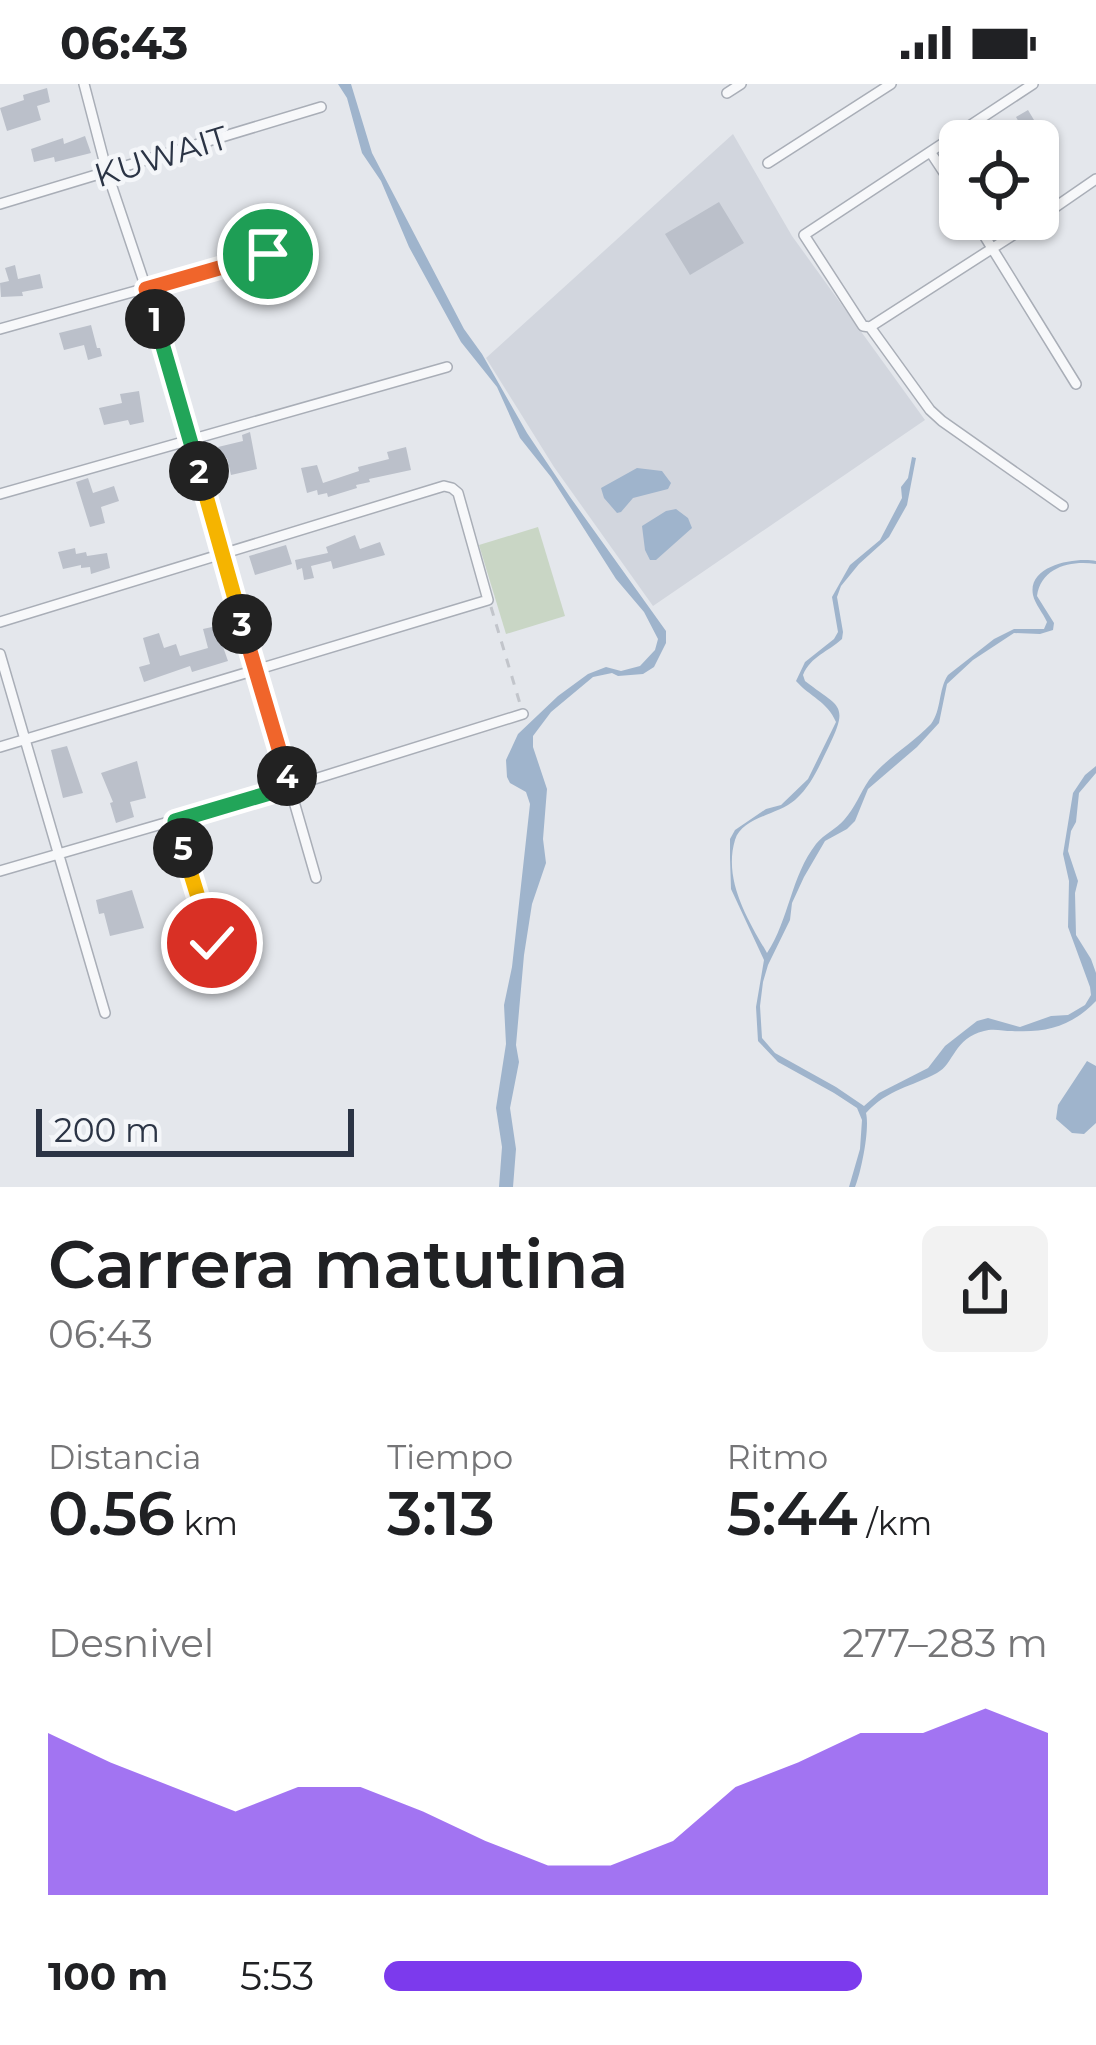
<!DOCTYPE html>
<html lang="es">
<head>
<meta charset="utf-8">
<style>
	body { margin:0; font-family:Montserrat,sans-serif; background:#f2f2f2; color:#202124; height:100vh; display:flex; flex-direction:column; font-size:45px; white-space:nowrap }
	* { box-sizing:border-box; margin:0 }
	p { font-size:39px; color:#757577 }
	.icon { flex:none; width:66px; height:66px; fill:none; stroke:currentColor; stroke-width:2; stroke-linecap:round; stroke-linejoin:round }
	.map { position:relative; height:1103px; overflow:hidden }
	.sheet { display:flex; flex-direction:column; background:#fff; flex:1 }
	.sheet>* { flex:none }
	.controls { position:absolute; left:939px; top:36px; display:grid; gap:24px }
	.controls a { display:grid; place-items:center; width:120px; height:120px; border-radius:18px; background:#fff; box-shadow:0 3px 9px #0004; font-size:60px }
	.scale { position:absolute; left:36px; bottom:30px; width:318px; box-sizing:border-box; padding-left:12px; border:6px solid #2b3445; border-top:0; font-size:33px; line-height:42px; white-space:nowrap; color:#2b3445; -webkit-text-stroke:9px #f4f6f9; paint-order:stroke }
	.pin { position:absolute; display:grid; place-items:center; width:102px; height:102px; color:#fff; margin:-51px; border:6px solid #fff; border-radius:50%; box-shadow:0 3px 12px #0007 }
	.km { position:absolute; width:60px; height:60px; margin:-30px; border-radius:50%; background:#222; color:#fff; font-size:33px; line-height:60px; text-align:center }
	.round { display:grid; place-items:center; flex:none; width:126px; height:126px; border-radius:18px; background:#f2f2f2 }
	.head { display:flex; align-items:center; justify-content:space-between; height:204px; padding:0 48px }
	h1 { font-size:66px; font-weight:600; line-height:90px }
	.figures { display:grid; grid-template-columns:repeat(3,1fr); gap:18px; height:204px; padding:12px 48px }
	.figures div { display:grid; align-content:center }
	.figures b { font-size:60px; font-weight:600 }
	.figures small { font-size:33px; font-weight:400 }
	.figures p { font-size:33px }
	.chart { height:336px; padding:24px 48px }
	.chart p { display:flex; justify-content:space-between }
	.chart svg { width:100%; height:216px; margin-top:12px; fill:#7c3aed; opacity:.7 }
	ul { padding:0 48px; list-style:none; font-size:39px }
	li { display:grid; grid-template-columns:192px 144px 1fr; align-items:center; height:90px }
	li i { height:30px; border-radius:15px; background:#7c3aed }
	.status { display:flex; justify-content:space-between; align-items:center; height:84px; padding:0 60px; background:#fff; direction:ltr }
	.status svg { height:33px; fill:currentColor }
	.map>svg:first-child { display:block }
</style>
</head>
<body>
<div class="status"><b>06:43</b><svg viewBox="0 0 49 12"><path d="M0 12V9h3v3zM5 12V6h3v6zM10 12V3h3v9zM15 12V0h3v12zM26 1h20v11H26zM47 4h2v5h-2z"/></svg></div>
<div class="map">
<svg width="1096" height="1103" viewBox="0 0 1096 1103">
	<rect width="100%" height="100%" fill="#e4e7ec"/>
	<path fill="#d2d6de" d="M733,50l59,102 133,184 -272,186 -99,-139 -68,-109z"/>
	<path fill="#c9d6c5" d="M538,443l27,89 -59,18 -27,-89z"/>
	<path fill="#9fb4cc" d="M338,0h13l21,69 92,176 18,25 45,79 43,64 96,134v12l-12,24 -11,7 -25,2 -6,-3 -19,4 -42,35 -18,24v11l14,42 -4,50 3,24 -14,41 -8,51 -8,90 3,17 -9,46 6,41 -3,38h-14l3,-40 -6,-39 10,-64 -2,-39 8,-38 18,-163 -4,-12 -16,-9 -3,-6 -1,-17 12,-26 40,-38 30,-22 18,-7 15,4 19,-5 15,-16 3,-11 -14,-27 -28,-33 -65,-102 -31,-39 -23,-51 -36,-45 -52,-95 -28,-66 -19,-28 -15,-55z
		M912,373l4,1 -9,47 -18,32 -30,27 -18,22 -4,11 6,35 -1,7c-14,13 -31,17 -39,36l2,6c33,26 45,22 24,65 -10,20 -17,39 -34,54 -17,15 -53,17 -60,40 -12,40 13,80 32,113 22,-33 24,-77 49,-109 8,-10 20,-15 28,-24 11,-12 16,-27 25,-40 16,-21 43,-36 62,-56 11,-15 7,-34 17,-49l46,-36 20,-10h30l3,-7c-4,-9 -12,-18 -14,-27 -6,-30 43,-38 63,-34v3c-25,-4 -55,3 -59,32l17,27 -1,7 -13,4 -26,-1 -41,27 -26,24 -8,39 -22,24 -49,42 -13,32 -8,8 -22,12 -21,36 -12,26 -2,17 -22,45 -5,17 -3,24 2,32 13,15 61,34 28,19 15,-13 49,-25 17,-22 32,-25 11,-3 32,9 31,-11 17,-1 17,-10 6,-10 -1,-8 -22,-60 1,-46 -6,-27 10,-61 12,-18 11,-9v7l-17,20 -3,29 -5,9 -3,20 10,30 -3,12 1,42 15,24 5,14v28c-24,25 -49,32 -84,30 -9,0 -19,-3 -28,0 -30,7 -30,33 -47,42 -26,14 -49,16 -71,40 4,16 -5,60 -11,74h-6l11,-38 2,-29 -5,-12 -23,-15 -56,-31 -20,-21 -2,-34 8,-47 -33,-71 -1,-31v-19l5,-9 31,-21 15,-4 27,-26 28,-57c-9,-21 -26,-25 -40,-41l9,-19 29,-23 4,-7 -6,-35 18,-32 30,-25 22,-42 -1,-11 7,-9z
		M637,384l25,3 9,12 -3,6 -35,9 -12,14 -4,1 -13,-15 -3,-10z
		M676,425l12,9 4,10 -36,32h-6l-5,-10 -3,-24 24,-15z
		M1087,977l9,5v57l-12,11 -12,-1 -16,-14 2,-14z"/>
	<path fill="#bbc0ca" d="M47,4l3,14 -13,4 4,14 -34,11 -7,-23 24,-8 -1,-5z
		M1028,26l15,25 3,-3 5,7 -7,5 -3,-3h-32l-4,-7 15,-10 -4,-7z
		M85,52l6,17 -36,9 -1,-5 -20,5 -3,-13 32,-11 1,6z
		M719,118l25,41 -54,32 -25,-41z
		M15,181l3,14 22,-5 3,14 -21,4 1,4 -22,1 -1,-14 9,-2 -4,-13z
		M91,241l6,23h3l2,8 -14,4 -4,-15 -20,5 -5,-17z
		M139,307l5,31 -14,3 -2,-5 -24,5 -5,-17 23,-5 -2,-9z
		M250,348l7,37 -26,6 -4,-17 -6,2 -3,-13 25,-6 -1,-6z
		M406,363l5,23 -42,9 1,3 -14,3 1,3 -29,9 -1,-4 -9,2 -1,-5 -10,3 -6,-25 16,-3 6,18 36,-12 -1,-4 31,-8 -2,-7z
		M88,394l5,15 21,-7 5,15 -18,6 4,16 -15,4 -14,-45z
		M355,451l5,14 20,-7 5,13 -52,14 -2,-8 -20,5 3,12 -10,2 -2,-12 -5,2 -2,-10 33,-7 -2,-6z
		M286,461l6,19 -37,11 -6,-19z
		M75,464l1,6 10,-2 1,4 20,-3 3,15 -19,6 -1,-7 -9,1v-3l-18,4 -5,-17z
		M221,541l4,15 -4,1 7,20 -36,11 -2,-6 -46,16 -5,-15 11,-3 -7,-26 16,-5 5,15 12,-4 4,12 28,-8 -5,-19z
		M67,662l16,47 -20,5 -12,-48z
		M137,677l9,37 -16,4 4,15 -18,6 -6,-20 3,-1 -12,-29z
		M132,806l12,38 -34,8 -6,-23 -5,1 -3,-14z"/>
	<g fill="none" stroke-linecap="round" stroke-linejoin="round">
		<g stroke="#a9aeb7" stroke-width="12">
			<path id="minor" d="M84,0l23,88 39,116 170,590
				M1033,0l-229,151 59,91 7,1 168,-108
				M727,9l14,-9
				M931,69l29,44
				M768,79l123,-79
				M0,120l321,-97
				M974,135l102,165
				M1038,135l58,-40
				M870,243l60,83 12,11 121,85
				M0,245l268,-75
				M0,410l447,-127
				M0,538l444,-136 8,2 6,5 30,107 -488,147
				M0,570l105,359
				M175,737l37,122
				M0,787l289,-84 234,-73"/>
		</g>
		<path stroke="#c2c5cb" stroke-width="3" stroke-dasharray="9 9" stroke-linecap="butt" d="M491,523l30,100"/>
		<use href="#minor" stroke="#f7f8fa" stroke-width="9"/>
	</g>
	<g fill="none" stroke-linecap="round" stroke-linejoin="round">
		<g stroke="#fff" stroke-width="24">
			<path id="split-1" d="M155,235l-9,-30 122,-35"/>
		</g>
		<g stroke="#fff" stroke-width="24">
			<path id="split-2" d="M155,235l44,152"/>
		</g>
		<g stroke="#fff" stroke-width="24">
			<path id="split-3" d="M199,387l43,153"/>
		</g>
		<g stroke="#fff" stroke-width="24">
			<path id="split-4" d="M242,540l45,152"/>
		</g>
		<g stroke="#fff" stroke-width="24">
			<path id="split-5" d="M183,764l-8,-27 115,-34 -3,-11"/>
		</g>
		<g stroke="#fff" stroke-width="24">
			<path id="split-6" d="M183,764l29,95"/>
		</g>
		<use href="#split-1" stroke="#f0652b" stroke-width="15"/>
		<use href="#split-2" stroke="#22a559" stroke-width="15"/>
		<use href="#split-3" stroke="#f5b400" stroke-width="15"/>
		<use href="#split-4" stroke="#f0652b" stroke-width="15"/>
		<use href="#split-5" stroke="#22a559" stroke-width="15"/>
		<use href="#split-6" stroke="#f5b400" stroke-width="15"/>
	</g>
	<g text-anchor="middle" stroke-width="9" stroke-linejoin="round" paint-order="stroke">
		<g font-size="33" fill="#2b3445" stroke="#f4f6f9">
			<text transform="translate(161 72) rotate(-17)" y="12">KUWAIT</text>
		</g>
	</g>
</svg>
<div class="controls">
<a><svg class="icon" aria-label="locate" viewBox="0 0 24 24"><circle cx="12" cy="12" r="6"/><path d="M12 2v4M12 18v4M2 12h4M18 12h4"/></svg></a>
</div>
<div class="scale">200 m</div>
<div class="pin" style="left:268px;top:170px;background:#1e9e55"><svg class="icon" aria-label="arrive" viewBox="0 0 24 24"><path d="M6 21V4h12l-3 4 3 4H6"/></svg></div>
<div class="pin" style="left:212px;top:859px;background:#d93025"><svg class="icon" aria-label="check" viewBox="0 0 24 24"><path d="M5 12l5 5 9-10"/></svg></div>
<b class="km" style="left:155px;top:235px">1</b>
<b class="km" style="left:199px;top:387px">2</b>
<b class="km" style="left:242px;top:540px">3</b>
<b class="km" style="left:287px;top:692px">4</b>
<b class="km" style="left:183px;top:764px">5</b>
</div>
<section class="sheet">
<div class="head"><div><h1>Carrera matutina</h1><p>06:43</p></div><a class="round"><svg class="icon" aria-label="share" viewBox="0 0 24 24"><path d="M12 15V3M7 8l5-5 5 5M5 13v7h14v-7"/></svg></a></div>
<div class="figures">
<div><p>Distancia</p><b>0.56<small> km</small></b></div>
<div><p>Tiempo</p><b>3:13</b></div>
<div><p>Ritmo</p><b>5:44<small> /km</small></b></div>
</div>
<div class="chart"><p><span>Desnivel</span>277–283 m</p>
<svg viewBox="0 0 160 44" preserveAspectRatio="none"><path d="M0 44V11L10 17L20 22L30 27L40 22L50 22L60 27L70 33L80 38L90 38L100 33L110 22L120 17L130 11L140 11L150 6L160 11V44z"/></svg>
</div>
<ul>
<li><b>100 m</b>5:53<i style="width:72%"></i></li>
</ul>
</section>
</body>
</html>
